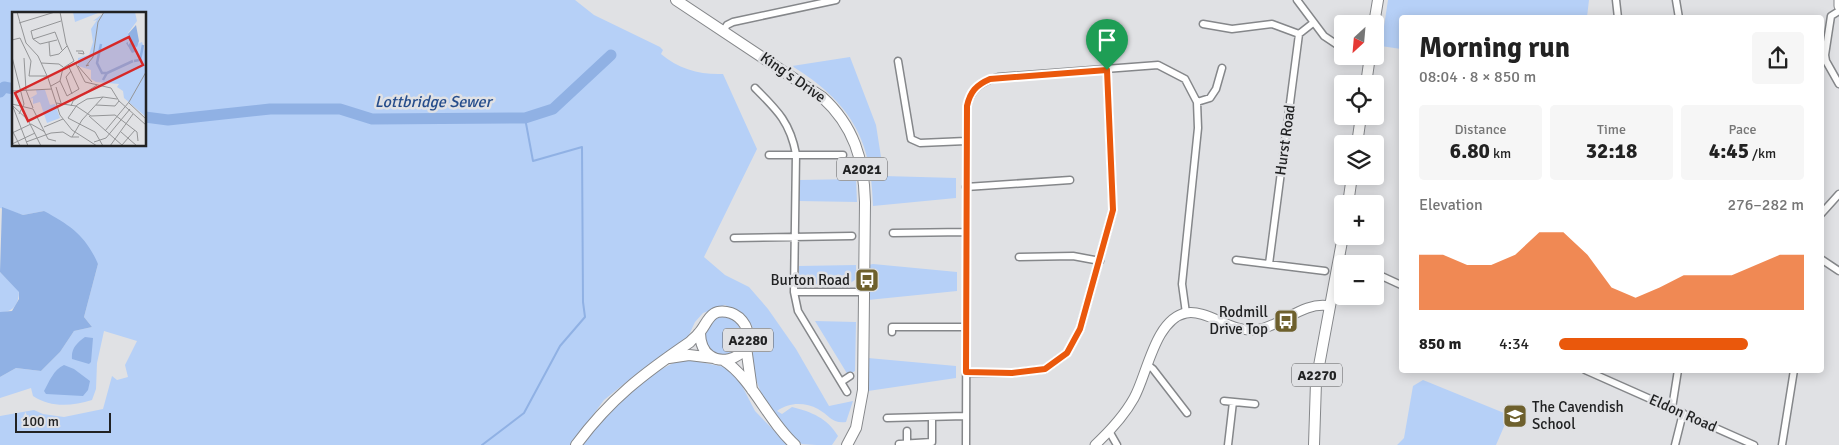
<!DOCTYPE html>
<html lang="en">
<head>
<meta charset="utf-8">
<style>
	body { margin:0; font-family:Signika,sans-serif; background:#f6f6f6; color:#222; height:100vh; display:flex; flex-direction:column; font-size:19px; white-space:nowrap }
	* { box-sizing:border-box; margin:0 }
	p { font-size:16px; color:#767676 }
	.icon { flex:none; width:28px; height:28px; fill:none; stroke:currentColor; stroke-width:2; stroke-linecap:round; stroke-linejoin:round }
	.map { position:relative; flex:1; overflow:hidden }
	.panel { position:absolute; left:1399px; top:15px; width:425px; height:358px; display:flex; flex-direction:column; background:#fff; border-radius:5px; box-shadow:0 2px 12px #0003 }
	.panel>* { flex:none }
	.needle { width:32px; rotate:206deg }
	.controls { position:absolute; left:1334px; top:15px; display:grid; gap:10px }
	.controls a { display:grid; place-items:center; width:50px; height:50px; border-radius:5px; background:#fff; box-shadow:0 2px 12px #0003; font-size:25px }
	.scale { position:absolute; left:15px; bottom:12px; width:96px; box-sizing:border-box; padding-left:5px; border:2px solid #212223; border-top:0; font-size:14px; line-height:18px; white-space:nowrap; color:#212223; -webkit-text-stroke:4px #e0e1e4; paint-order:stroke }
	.pin { position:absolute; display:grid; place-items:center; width:42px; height:42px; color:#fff; margin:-51px -21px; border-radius:50% 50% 50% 0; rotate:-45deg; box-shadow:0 0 5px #0007 }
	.pin .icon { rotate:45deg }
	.round { display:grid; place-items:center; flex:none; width:52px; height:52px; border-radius:5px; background:#f6f6f6 }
	.headline { display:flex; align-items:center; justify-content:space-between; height:85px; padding:0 20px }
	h1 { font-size:28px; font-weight:700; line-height:38px }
	.figures { display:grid; grid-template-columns:repeat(3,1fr); gap:8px; height:85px; padding:5px 20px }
	.figures div { display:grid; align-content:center; border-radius:5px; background:#f6f6f6; text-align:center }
	.figures b { font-size:21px; font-weight:700 }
	.figures small { font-size:14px; font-weight:400 }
	.figures p { font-size:14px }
	.chart { height:140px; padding:10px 20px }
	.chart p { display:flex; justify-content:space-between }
	.chart svg { width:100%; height:90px; margin-top:5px; fill:#ea580c; opacity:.7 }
	ul { padding:0 20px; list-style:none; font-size:16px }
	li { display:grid; grid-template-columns:80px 60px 1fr; align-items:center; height:38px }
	li i { height:12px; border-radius:6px; background:#ea580c }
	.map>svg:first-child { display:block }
</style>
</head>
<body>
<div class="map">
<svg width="1839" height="445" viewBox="0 0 1839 445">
	<rect width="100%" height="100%" fill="#e0e1e4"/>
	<path fill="#b6d0f7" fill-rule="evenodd" d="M0,0h575l19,15 66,32 3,3 -2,4c17,15 40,21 62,20l34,75 -53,108 21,18 24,12 19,22 28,40 33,57 24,-5 -7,21c-14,2 -17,-7 -28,-13 -13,-7 -29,-7 -41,2l5,3 10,-7c20,5 35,11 46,29l-6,9c-8,0 -23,0 -30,-1 -24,-12 -47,-55 -49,-80 -1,-9 2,-32 -1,-38 -6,-12 -16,-15 -27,-21l-22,8 -8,9 -7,15 -48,34 -36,29 -33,45h-571v-29l34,-6 9,4 21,3 39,-8 9,-33 5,4 11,-3 -3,-12 12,-24 -33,-10 -7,32 -1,26 -4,11c-20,6 -41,8 -59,-4l-2,-8 -31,10v-21l16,-9 25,3 19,-19 14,-21 18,-4 -8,-10 14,-53 -54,-53 -21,4 -23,-7zM14,14h131v131h-131z
		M1388,0h201l-2,17 -186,1v31l-20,-3z
		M850,57l26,68 8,51 72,2v20l-83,8c-1,-67 -23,-104 -81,-140z
		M856,179l1,23 -58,-1v-21z
		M873,264l84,8v19l-89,9v-35z
		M856,265v14l-7,5h-50v-18z
		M0,272l19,19c0,13 -6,22 -19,21z
		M704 336a19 19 0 1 1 38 0a19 19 0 1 1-38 0Z
		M815,321l41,1 -1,49 -7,4z
		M868,358l88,8v12l-88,13z
		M678,361h16l31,6 12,9 18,35 33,34h-207c28,-33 56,-67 97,-84z
		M1423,380l86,35 -13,30h-99l7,-7 9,-52z"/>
	<path fill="#90b1e4" d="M2,207l21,8 21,-4c26,14 42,25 54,53l-14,53 8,10 -18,4 -14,21 -19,19 -25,-3 -16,9v-65l12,-1 7,-12v-7l-19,-20z
		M85,337l8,1 -2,24 -2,2 -17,-5c-1,-11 5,-16 13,-22z
		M64,365l10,4 16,12 -2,9 -5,6 -37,-2 -2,-3c5,-9 10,-22 20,-26z"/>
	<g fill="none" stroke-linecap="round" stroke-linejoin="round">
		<path stroke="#90b1e4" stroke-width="2" d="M0,85l4,2
			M482,445l42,-32 36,-67 25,-29 -2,-15 -1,-155 -49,14 -8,-43"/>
		<path stroke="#90b1e4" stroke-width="11" d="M0,92l4,-5 10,2
			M145,117l23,3 102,-11h70l32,10 153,-1 28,-9 58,-54"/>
		<g stroke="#85878a" stroke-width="9">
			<path id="street" d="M1297,0l27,36 18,12
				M1616,0l2,18
				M1676,0l3,18
				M1839,11l-8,5 -6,39 1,6 13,23
				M1203,24l29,5 40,-5 27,10
				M724,30l3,-5 6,-3 103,-22
				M898,61l13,78 9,4 46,-2
				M755,88c22,22 35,34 41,66l-2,138 4,19 49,81
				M1197,102l13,-4 6,-9 6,-21
				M769,155h74
				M966,187l104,-7
				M1821,214l18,-20
				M893,233l73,-1
				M734,238l118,-2
				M1019,257l54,-1 27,5
				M1340,257l14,7
				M1821,259l18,12
				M1236,260l89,11
				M1269,264l30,-230 14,-11
				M1375,273l26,12
				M794,292h71
				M892,332v-5h74
				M1148,365l5,4 34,44
				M1585,370l169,75
				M966,373h46l33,-4 22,-16 13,-24 33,-119 -6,-140
				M841,382l9,-6
				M1224,401l31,3
				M1672,408l6,-38
				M887,418l78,-2
				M907,431v12
				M1109,431l8,14
				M899,444l33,-2v-25
				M966,445l1,-339c4,-17 14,-25 32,-29l159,-12 27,14 12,23 1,26 -16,156 4,29
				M1228,445l5,-43
				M1675,445l8,-32
				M1782,445l12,-75"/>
		</g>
		<g stroke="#85878a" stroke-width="11">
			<path id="secondary" d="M1839,0v6
				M1095,445c15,-14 29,-29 39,-47 13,-23 21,-79 52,-85 21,-4 46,20 70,17 27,-4 46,-29 74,-24"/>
		</g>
		<g stroke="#85878a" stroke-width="12">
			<path id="primary" d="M676,0l146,97c32,29 42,63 43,105l-2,188 -7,38 -9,17
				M1374,24l4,-24
				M1366,84l4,-28
				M1357,144l4,-28
				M1348,204l4,-28
				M746,347l6,43
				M669,358l20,-3 25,3
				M723,360c29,18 44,60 72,85
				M576,445c34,-46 67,-71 114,-103 2,-3 6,-5 8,-8 10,-9 10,-28 33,-21 6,2 11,7 14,12 17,35 -44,53 -45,8
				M1314,445l2,-63 27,-146"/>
		</g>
		<use href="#street" stroke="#fff" stroke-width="6"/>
		<use href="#secondary" stroke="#fff" stroke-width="9"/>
		<use href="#primary" stroke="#fff" stroke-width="10"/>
	</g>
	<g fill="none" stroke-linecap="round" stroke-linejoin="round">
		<g stroke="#fff" stroke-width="10">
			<path id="route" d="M1107,70l6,140 -33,119 -13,24 -22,16 -33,4 -46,-1 1,-266c3,-14 9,-21 23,-27z"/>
		</g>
		<use href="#route" stroke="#ea580c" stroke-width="6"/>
	</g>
	<defs>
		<g id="bus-square" transform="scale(1.25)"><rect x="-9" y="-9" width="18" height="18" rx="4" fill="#6e602d" stroke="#e0e1e4"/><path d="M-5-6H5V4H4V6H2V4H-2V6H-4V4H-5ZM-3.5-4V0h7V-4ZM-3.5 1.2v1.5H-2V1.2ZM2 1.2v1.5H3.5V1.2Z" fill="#fff"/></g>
		<g id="school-square" transform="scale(1.25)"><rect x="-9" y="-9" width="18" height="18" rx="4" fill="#6e602d" stroke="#e0e1e4"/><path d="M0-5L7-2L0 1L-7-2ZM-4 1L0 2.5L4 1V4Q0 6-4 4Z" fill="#fff"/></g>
	</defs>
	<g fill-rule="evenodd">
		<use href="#bus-square" x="867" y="280"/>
		<use href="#bus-square" x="1286" y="321"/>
		<use href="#school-square" x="1515" y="416"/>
	</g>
	<g text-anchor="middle" stroke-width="5" stroke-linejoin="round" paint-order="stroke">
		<g fill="#e0e1e4" stroke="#5a5b5d" stroke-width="1">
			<rect x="837" y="157.5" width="50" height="23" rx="4"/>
			<rect x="723" y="328.5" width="50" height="23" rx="4"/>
			<rect x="1292" y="363.5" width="50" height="23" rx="4"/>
		</g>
		<g font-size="14" font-weight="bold" fill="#212223">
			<text x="862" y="174">A2021</text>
			<text x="748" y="345">A2280</text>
			<text x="1317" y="380">A2270</text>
		</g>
		<g font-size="15" fill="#212223" stroke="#e0e1e4">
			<text transform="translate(793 77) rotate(35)" y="5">King's Drive</text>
			<text transform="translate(1285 140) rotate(-82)" y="5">Hurst Road</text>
			<text transform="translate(1683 413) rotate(24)" y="5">Eldon Road</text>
		</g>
		<g font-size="15" fill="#212223" stroke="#e0e1e4" text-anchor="end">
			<text x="850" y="285">Burton Road</text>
			<text x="1268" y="317">Rodmill<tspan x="1268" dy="17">Drive Top</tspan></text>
			<text x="1532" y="412" text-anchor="start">The Cavendish<tspan x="1532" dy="17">School</tspan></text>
		</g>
		<g font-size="16" font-style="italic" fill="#264d8b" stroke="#e0e1e4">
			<text x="433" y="107">Lottbridge Sewer</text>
		</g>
	</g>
	<g transform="translate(12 12)">
		<rect width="134" height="134" fill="#e0e1e4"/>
		<path d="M61,0h24l1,1 -23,9zM93,0h30l2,9 -9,12 5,6 -5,8 7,5 2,-3 -4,-3 9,-4 4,13v62l-22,-19 -1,-7 -6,-4 2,-3 -23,-2 -5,-3v-9l-13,-4v-8l11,-3 4,-13 -2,-13 6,-9 -4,1zM24,78h9l5,15 5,-1 5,14 -13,5 -7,-21 -7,2v-6l-4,1 8,-5z" fill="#b6d0f7"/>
		<path d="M124,13l3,16 -2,6 -4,-1 4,5 -5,2 -6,-10 2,-1v3l4,-4 -4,-7z" fill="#90b1e4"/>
		<path fill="none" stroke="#90b1e4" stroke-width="2.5" d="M89,32l-4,19 5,10h5M122,49l6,-1 3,-15M91,68l4,-7 26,-12"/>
		<path fill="none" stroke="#949597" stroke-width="1" d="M5,0l9,31 12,13 10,22 12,37 12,15 25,16M48,0l6,31 8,18M7,11l36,-11M21,27l22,-7 7,18M0,28l8,-2 11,23 -2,15h18M45,28l-17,4 -7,-5 -2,-8 30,-10M37,30l1,14 9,-2 8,-8M64,39h7l1,3 -6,-1M0,45l12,47 -5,10M12,46l2,32M63,50l10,20 26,6 8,13 27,24M29,51l18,1 4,3M77,53l-3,1 7,-9 5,-35 6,-10M66,54l14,16M59,59l-5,6 6,17M48,69l7,15 12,-7 -11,-24M39,74l9,-5 3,-13 11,-7M44,75l5,16M14,78l7,18M0,79l40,-2M44,91l20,3 15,10 24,-1 22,17 1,9M117,91l17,16M0,92l21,5 15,30 8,2M84,93l19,1 4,-5M1,94l15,14 13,26M59,94l2,-5 24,-16M1,95l15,39M77,104l34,30M56,106l9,-13 10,-6 16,-2 14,2M56,106l27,14 8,14M32,115l19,-8M0,118l8,16M93,119l24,-29 17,-30M51,120l8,5h8M109,120l16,14M0,121l19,-9 14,8M60,125l10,-17 21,-23M14,130l25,-9 12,-1M82,130l12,-4 24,-29M0,132l23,-11M110,133l13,-15M98,134l23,-32"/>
		<path fill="#d62828" fill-opacity="0.15" stroke="#d62828" stroke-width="2.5" d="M117,25l14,28 -115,56 -13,-28z"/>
		<rect width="134" height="134" fill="none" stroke="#212223" stroke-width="2.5"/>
	</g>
</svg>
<div class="controls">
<a><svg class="needle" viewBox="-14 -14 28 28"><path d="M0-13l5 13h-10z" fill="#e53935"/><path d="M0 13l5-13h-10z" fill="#767676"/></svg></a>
<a><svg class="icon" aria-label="locate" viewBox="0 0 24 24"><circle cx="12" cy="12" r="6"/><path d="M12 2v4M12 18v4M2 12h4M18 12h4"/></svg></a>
<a><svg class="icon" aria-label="layers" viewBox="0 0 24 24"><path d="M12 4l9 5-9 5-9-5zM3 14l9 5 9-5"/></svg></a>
<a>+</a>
<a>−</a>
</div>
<div class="scale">100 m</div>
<div class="pin" style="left:1107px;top:70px;background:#1e9e55"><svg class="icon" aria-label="arrive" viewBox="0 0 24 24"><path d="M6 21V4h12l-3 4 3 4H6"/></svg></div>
<section class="panel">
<div class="headline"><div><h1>Morning run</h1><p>08:04 · 8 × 850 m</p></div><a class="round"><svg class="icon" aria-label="share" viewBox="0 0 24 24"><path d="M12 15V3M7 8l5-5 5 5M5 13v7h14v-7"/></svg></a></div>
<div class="figures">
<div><p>Distance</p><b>6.80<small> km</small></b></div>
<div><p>Time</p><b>32:18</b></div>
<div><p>Pace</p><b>4:45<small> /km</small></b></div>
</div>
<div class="chart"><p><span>Elevation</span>276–282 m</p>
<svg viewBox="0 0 160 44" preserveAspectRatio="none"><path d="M0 44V17L10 17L20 22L30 22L40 17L50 6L60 6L70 17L80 33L90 38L100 33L110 27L120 27L130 27L140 22L150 17L160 17V44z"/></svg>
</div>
<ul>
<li><b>850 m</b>4:34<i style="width:77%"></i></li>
</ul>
</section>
</div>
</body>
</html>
